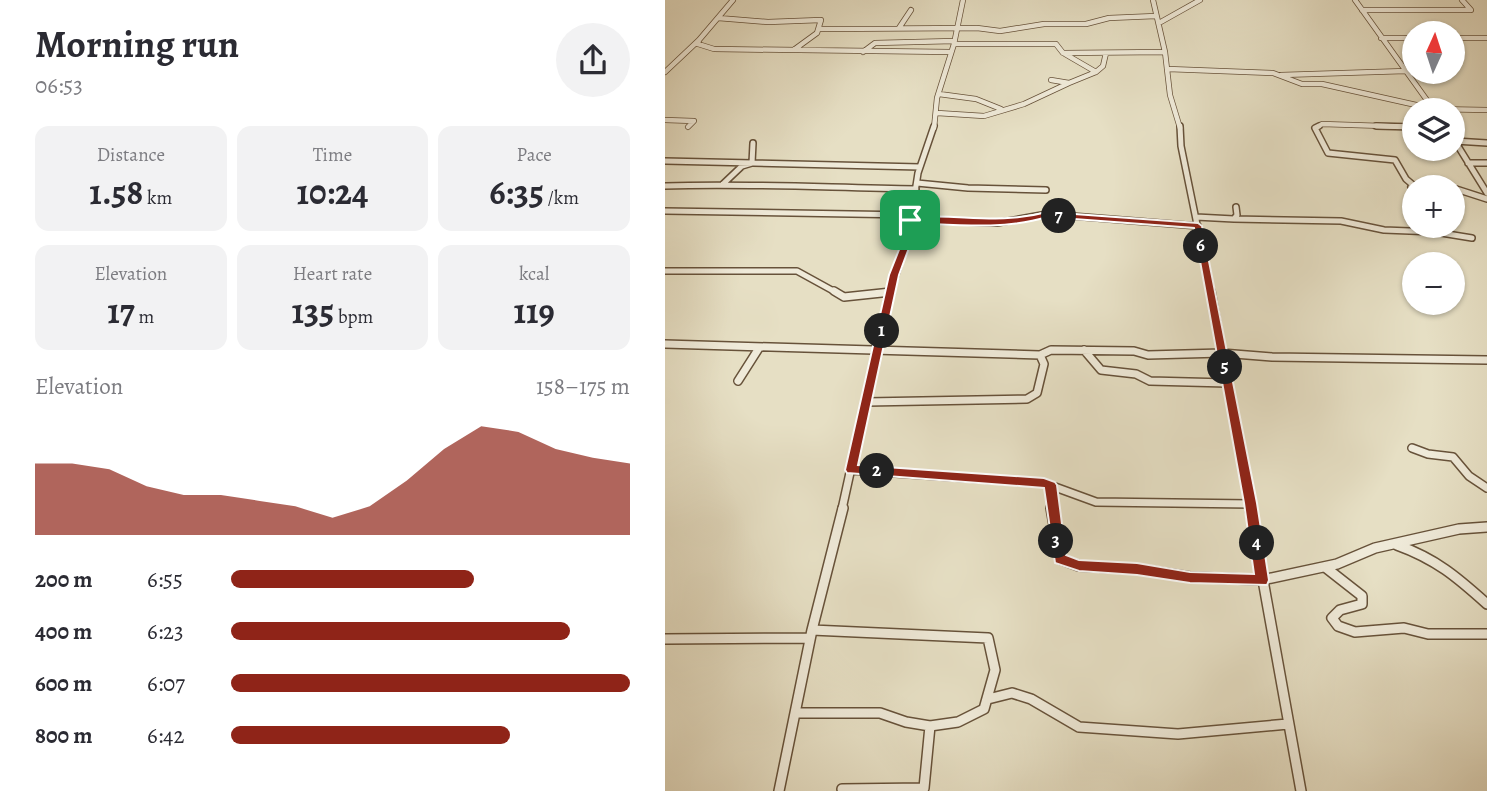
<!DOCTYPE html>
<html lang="en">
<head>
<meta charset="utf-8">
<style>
	body { margin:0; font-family:Alegreya,serif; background:#f2f2f3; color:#2b2b33; height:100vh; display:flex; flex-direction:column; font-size:26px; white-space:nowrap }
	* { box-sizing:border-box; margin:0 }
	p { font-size:23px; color:#7c7c81 }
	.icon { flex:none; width:38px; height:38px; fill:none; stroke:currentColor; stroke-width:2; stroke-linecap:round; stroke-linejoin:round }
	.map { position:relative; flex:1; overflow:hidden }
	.sheet { display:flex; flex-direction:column; background:#fff; width:665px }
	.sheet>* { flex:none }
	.needle { width:46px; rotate:3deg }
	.controls { position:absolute; left:737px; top:21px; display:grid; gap:14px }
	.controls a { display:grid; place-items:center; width:63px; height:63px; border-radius:50%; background:#fff; box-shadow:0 2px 5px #0004; font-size:35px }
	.pin { position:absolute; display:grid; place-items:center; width:60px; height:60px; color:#fff; margin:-30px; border-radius:14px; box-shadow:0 4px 10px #0006 }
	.km { position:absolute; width:35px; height:35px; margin:-18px; border-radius:50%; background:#222; color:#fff; font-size:19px; line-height:35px; text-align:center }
	.round { display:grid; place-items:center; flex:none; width:74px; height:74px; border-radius:37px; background:#f2f2f3 }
	.headline { display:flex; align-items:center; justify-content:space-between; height:119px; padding:0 35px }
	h1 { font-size:38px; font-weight:700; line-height:52px }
	.figures { display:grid; grid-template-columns:repeat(3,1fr); gap:10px; height:119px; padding:7px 35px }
	.figures div { display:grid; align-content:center; border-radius:14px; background:#f2f2f3; text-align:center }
	.figures b { font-size:35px; font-weight:700 }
	.figures small { font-size:19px; font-weight:400 }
	.figures p { font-size:19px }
	.chart { height:196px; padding:14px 35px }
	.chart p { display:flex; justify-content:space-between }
	.chart svg { width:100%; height:126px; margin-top:7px; fill:#8f2418; opacity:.7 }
	ul { padding:0 35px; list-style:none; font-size:23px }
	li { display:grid; grid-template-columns:112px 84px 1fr; align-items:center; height:52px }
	li i { height:18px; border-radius:9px; background:#8f2418 }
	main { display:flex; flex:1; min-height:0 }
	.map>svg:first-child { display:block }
</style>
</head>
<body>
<main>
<section class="sheet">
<div class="headline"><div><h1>Morning run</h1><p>06:53</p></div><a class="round"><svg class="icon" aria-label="share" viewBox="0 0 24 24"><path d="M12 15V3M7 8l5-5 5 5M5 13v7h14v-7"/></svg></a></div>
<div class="figures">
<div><p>Distance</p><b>1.58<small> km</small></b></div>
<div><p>Time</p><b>10:24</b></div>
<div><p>Pace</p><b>6:35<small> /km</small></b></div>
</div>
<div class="figures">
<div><p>Elevation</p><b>17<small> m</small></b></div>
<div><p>Heart rate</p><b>135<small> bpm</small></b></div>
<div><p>kcal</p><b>119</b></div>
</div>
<div class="chart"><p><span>Elevation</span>158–175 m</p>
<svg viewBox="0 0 160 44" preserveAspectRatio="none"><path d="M0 44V19L10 19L20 21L30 27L40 30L50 30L60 32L70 34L80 38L90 34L100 25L110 14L120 6L130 8L140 14L150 17L160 19V44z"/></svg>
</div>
<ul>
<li><b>200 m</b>6:55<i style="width:61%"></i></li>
<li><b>400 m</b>6:23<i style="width:85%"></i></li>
<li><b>600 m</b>6:07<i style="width:100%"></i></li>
<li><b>800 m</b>6:42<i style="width:70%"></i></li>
</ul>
</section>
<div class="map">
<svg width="822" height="791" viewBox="0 0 822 791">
	<rect width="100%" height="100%" fill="#e6dfc4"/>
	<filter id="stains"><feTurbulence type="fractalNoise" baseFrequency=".00286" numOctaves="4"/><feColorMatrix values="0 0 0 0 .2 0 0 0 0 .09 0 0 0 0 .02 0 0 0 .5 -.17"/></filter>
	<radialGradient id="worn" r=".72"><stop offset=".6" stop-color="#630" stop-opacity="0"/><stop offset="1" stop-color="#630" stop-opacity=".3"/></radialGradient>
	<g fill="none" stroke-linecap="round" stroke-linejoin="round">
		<g stroke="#67523a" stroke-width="6">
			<path id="street-far3" d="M488,0l12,52 5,43 10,33
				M690,0l79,110
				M697,10h109l-9,-10
				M53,18l50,4 53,-2 -4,13 -22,16
				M494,23l41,-23
				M234,28l12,-18
				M154,29l158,-1 23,3 44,-7h42l23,-6 47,-2
				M716,38h33
				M788,38h34
				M34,40l-1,4 16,5 236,3
				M289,44h102l7,9 102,-1
				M198,52l12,-9 79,-2
				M503,69l105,4 29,11h20l112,25 53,1
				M0,72l34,-32 34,-40
				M431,72l7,-6 3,-13
				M616,75l125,-4
				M386,80l18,3 27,-11 -31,-18
				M274,94l37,5 25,10
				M272,113l47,3 40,-12 45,-21
				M0,120l29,1 -6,6
				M269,128l3,-30 17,-54 9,-44
				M651,128l6,-4 92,3"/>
		</g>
		<g stroke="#67523a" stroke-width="8">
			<path id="street-far2" d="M515,126l1,20 30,147
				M654,126l-4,2 13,25 67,7 11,19 7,6
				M711,126l38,1
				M788,138l34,55
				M790,141l32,2
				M0,161l255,6
				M803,163h19
				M252,183l51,5 78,2
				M58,184l19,-18 10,-3 1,-20
				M0,186c83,-3 167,2 251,3
				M788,188l34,11
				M749,192l-3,-5 20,-5 20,5
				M0,211l246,4
				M531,217l38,2 3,-4 -1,-8
				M569,219l107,2 43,9 51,2 -1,-6
				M245,220l87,3 50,-9 151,12
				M770,232l37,6
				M0,271h132l40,22
				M216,293l10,-1
				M225,293l18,-56 10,-64 16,-47"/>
		</g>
		<g stroke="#67523a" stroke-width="10">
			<path id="street-far1" d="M169,291l10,6 47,-5
				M0,344l375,11 11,-5 83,1 14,4 74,-2 -11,-62
				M419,350l17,20 35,4 14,7 77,2
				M73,381l21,-33
				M202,402l160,-3 10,-6 7,-29 -4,-9
				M747,448l16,6 25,3 16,19 18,12
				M186,470l193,13 52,19 155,2
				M386,486v23
				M177,509l48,-218
				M585,509l-28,-156 50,4 215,3"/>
		</g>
		<g stroke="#67523a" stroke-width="12">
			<path id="street" d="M386,508l9,51 19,7 58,3 53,8 72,3 75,-16 38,-16 84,-19 28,-2
				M585,508l51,283
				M732,545c39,14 60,32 90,59
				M660,567l37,29v8l-22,6 -8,8 6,8 17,6 49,-4 24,6h59
				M0,639l145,-1
				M323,699l24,-6 19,6 48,28 99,7 110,-10
				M132,713h83l26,9 24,4 28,-4 26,-13 11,-39 -7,-32 -176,-8
				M177,789l82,-1 6,-62
				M114,791l33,-161 31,-122"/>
		</g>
		<use href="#street-far3" stroke="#efead9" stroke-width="4.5"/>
		<use href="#street-far2" stroke="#efead9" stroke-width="5"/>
		<use href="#street-far1" stroke="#efead9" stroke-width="7"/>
		<use href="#street" stroke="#efead9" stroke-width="9"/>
	</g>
	<path fill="#8f2418" stroke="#fff" stroke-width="2" fill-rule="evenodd" d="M382,212l151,11 4,3 55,277 12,77 -2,5 -77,-2 -53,-8 -58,-4 -24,-8 -11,-75 -197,-15 -2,-3 44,-195 15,-38 3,-19c48,-6 88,8 140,-6zM382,217l147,11 50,275 10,71 -64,-2 -53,-9 -58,-3 -13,-5 -9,-70 -2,-3 -11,-4 -186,-13 41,-190 14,-38 1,-14c44,2 91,7 133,-6z"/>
	<rect width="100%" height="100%" filter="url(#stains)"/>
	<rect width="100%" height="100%" fill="url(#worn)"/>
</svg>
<div class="controls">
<a><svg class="needle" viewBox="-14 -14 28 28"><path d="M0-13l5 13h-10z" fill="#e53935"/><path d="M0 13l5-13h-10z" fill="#7c7c81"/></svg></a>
<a><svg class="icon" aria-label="layers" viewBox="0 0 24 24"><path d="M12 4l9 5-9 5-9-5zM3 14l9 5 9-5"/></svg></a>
<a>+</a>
<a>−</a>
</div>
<div class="pin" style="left:245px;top:220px;background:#1e9e55"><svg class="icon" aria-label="arrive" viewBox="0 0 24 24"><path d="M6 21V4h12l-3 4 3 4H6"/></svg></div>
<b class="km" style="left:217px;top:331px">1</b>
<b class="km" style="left:212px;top:471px">2</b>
<b class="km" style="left:391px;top:541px">3</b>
<b class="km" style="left:592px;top:543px">4</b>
<b class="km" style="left:560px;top:367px">5</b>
<b class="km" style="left:536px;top:246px">6</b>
<b class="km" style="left:394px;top:216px">7</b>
</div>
</main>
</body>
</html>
